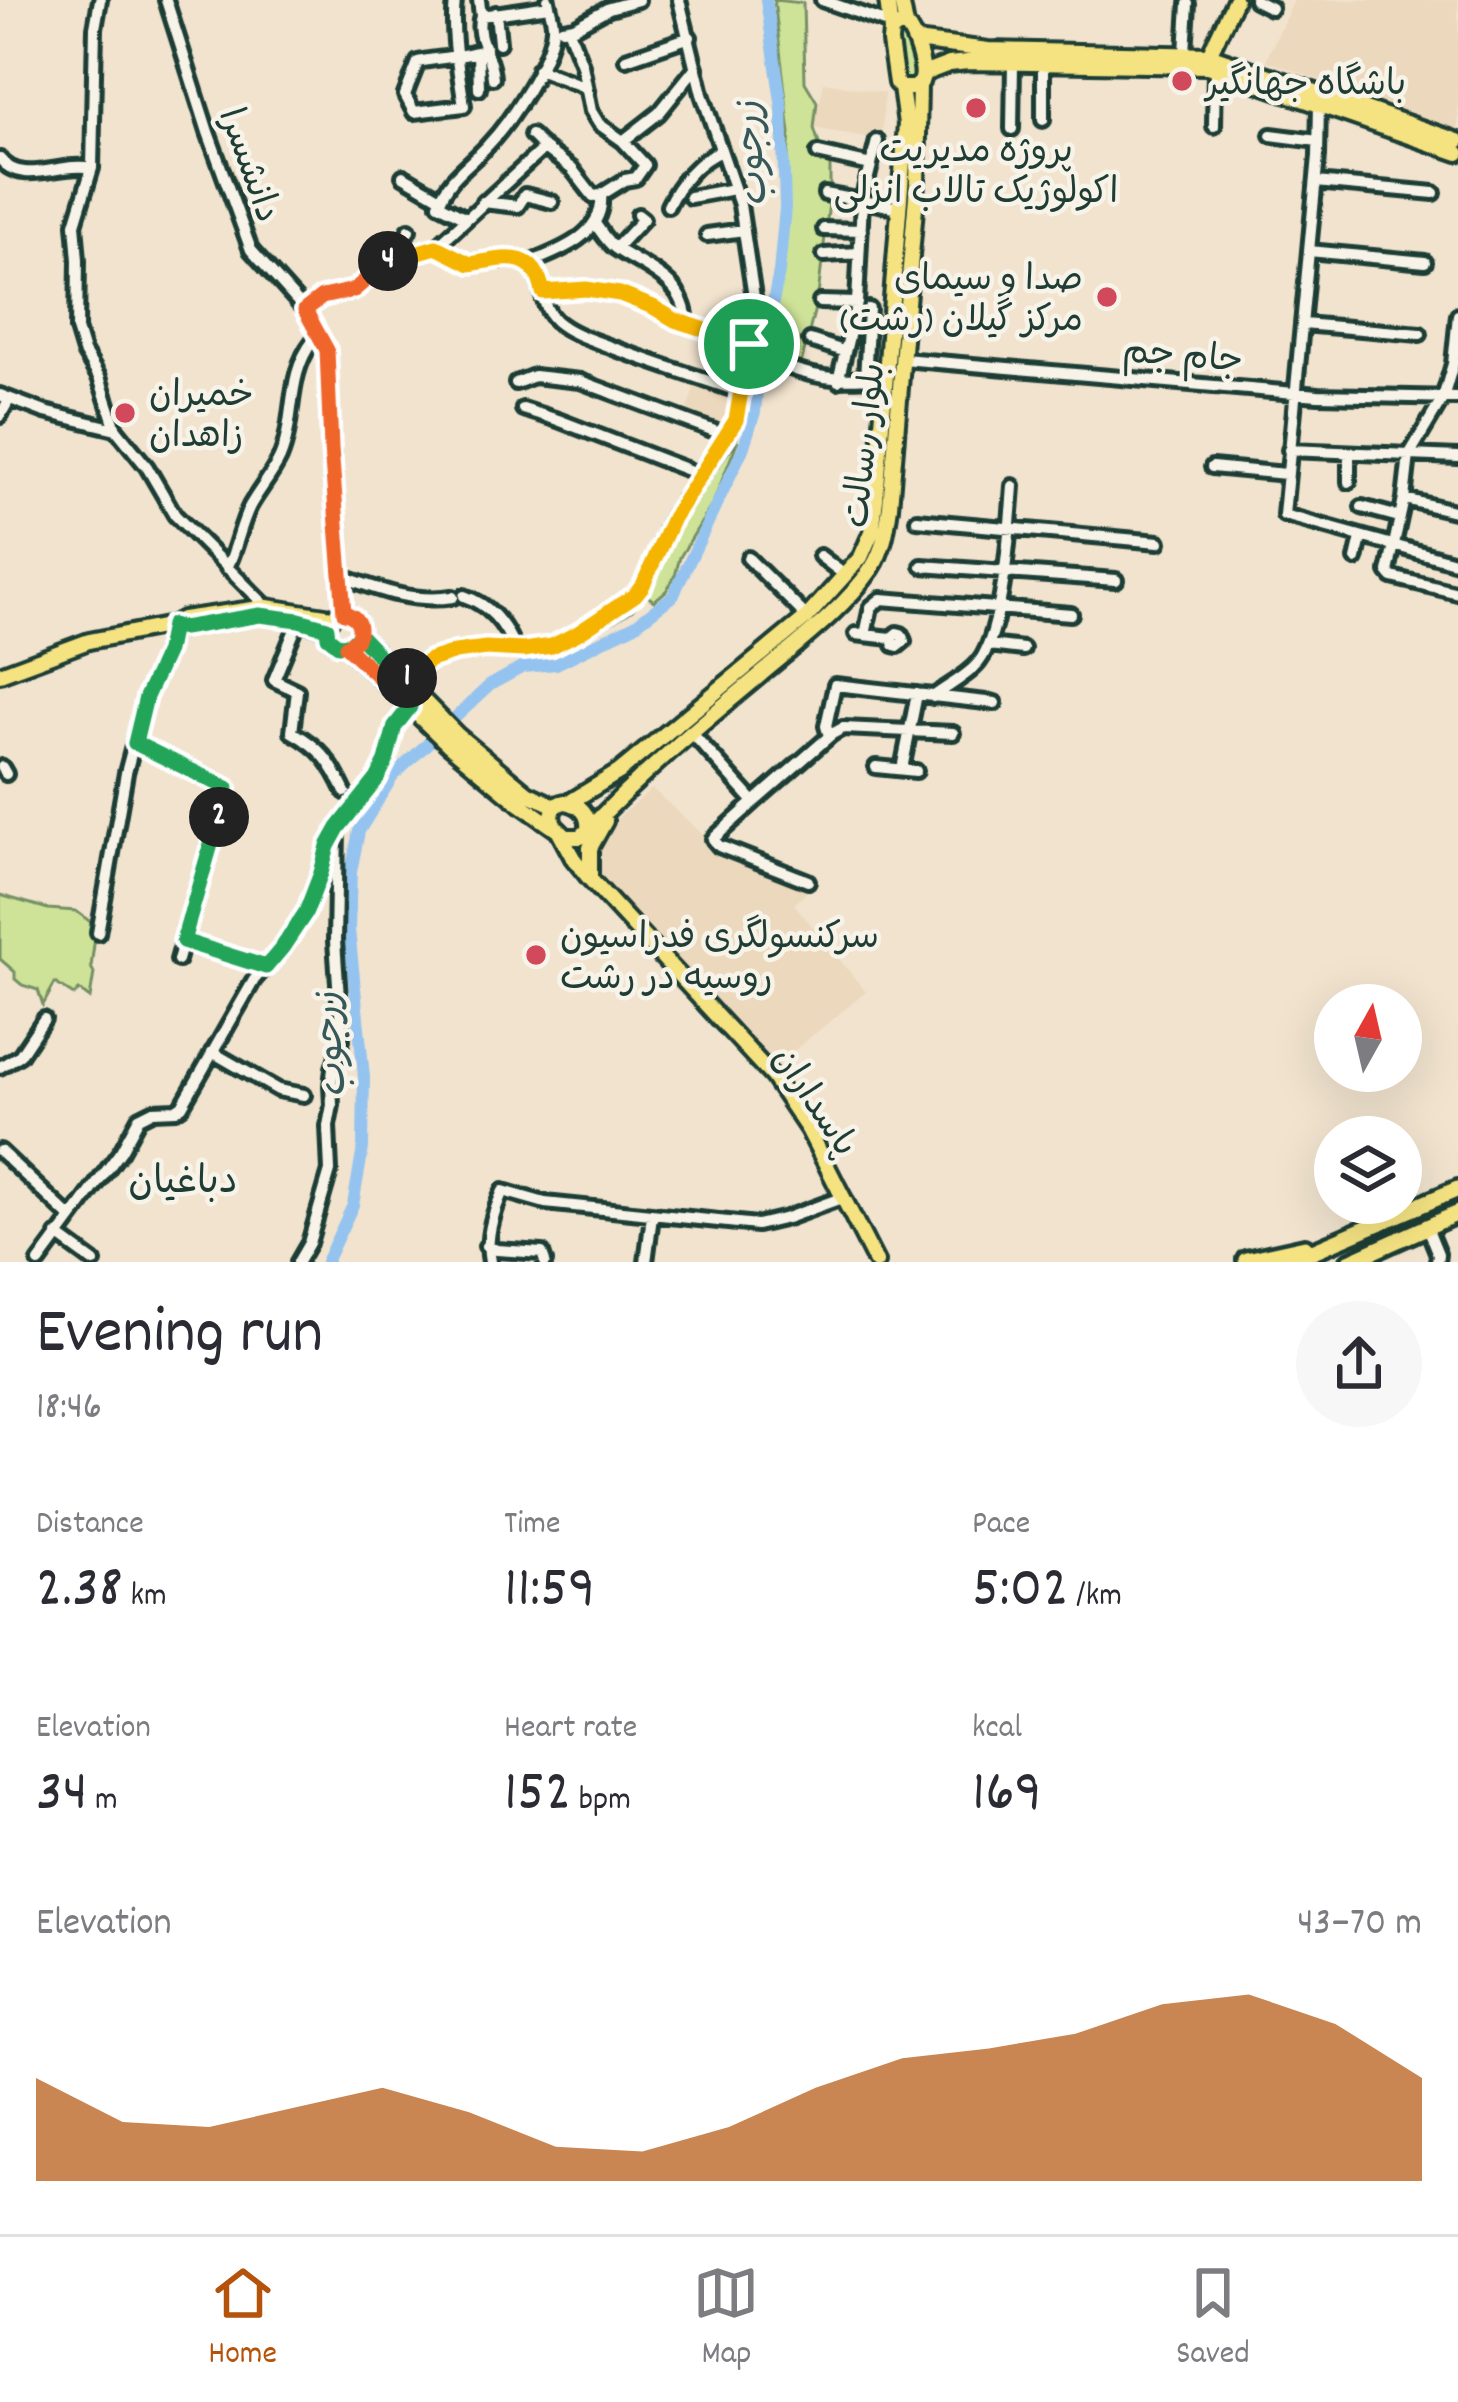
<!DOCTYPE html>
<html lang="en">
<head>
<meta charset="utf-8">
<style>
	body { margin:0; font-family:Dekko,"Playpen Sans Arabic",sans-serif; background:#f7f7f7; color:#2b2b33; height:100vh; display:flex; flex-direction:column; font-size:45px; white-space:nowrap }
	* { box-sizing:border-box; margin:0 }
	p { font-size:39px; color:#7c7c81 }
	.icon { flex:none; width:66px; height:66px; fill:none; stroke:currentColor; stroke-width:2; stroke-linecap:round; stroke-linejoin:round }
	.map { position:relative; height:1262px; overflow:hidden }
	.details { display:flex; flex-direction:column; background:#fff; flex:1 }
	.details>* { flex:none }
	.needle { width:78px; rotate:8deg }
	.buttons { position:absolute; left:1314px; top:984px; display:grid; gap:24px }
	.buttons a { display:grid; place-items:center; width:108px; height:108px; border-radius:50%; background:#fff; box-shadow:0 12px 48px #0002; font-size:60px }
	.pin { position:absolute; display:grid; place-items:center; width:102px; height:102px; color:#fff; margin:-51px; border:6px solid #fff; border-radius:50%; box-shadow:0 3px 12px #0007 }
	.km { position:absolute; width:60px; height:60px; margin:-30px; border-radius:50%; background:#222; color:#fff; font-size:33px; line-height:60px; text-align:center }
	.round { display:grid; place-items:center; flex:none; width:126px; height:126px; border-radius:63px; background:#f7f7f7 }
	.summary { display:flex; align-items:center; justify-content:space-between; height:204px; padding:0 36px }
	h1 { font-size:66px; font-weight:600; line-height:90px }
	.figures { display:grid; grid-template-columns:repeat(3,1fr); gap:18px; height:204px; padding:12px 36px }
	.figures div { display:grid; align-content:center }
	.figures b { font-size:60px; font-weight:600 }
	.figures small { font-size:33px; font-weight:400 }
	.figures p { font-size:33px }
	.chart { height:336px; padding:24px 36px }
	.chart p { display:flex; justify-content:space-between }
	.chart svg { width:100%; height:216px; margin-top:12px; fill:#b45309; opacity:.7 }
	.dock { display:flex; justify-content:space-around; align-items:center; height:168px; border-top:3px solid #e1e1e2; background:#fff; font-size:33px; color:#7c7c81 }
	.dock a { display:grid; justify-items:center; gap:6px }
	.dock .current { color:#b45309 }
	.map>svg:first-child { display:block }
</style>
</head>
<body>
<div class="map">
<svg width="1458" height="1262" viewBox="0 0 1458 1262">
	<rect width="100%" height="100%" fill="#f1e3ce"/>
	<filter id="ink" filterUnits="userSpaceOnUse"><feTurbulence type="fractalNoise" baseFrequency=".00833" numOctaves="2"/><feDisplacementMap in="SourceGraphic" scale="24" xChannelSelector="R" yChannelSelector="G"/><feConvolveMatrix kernelMatrix="1 2 1 2 8 2 1 2 1" color-interpolation-filters="sRGB"/></filter>
	<g filter="url(#ink)">
		<path fill="#ecd8bc" d="M1294,0h164v131l-192,-71z
			M824,82l60,11 -2,48 -68,-13z
			M697,377l37,15 -7,41 -42,-13z
			M652,789l67,60 90,41 -15,14 72,88 -90,73 -178,-183 -4,-15 1,-20 10,-18z"/>
		<path fill="#cee398" stroke="#769066" stroke-width="3" d="M774,0l29,3 2,79 12,20 -3,26 5,16 11,18v32l-12,102 -20,80 -28,-10 20,-233z
			M902,32c8,14 15,33 11,50l-10,2 -9,-45 1,-5z
			M738,440l-25,63 -33,54 -5,19 -9,15 -12,10 -8,-6 27,-67 36,-53z
			M0,895l48,14 28,2 16,12 3,14 -4,30 3,6 -4,25 -11,-8 -5,5 -19,-12 -12,22 -5,-15 -16,-5 -7,-6v-7l-15,-13z"/>
		<g fill="none" stroke-linecap="round" stroke-linejoin="round">
			<path stroke="#95c3f0" stroke-width="12" d="M326,1262l27,-57 10,-57 1,-71 -15,-148 2,-57 8,-41 34,-55 97,-91 33,-18 33,-3 79,-39 38,-29 70,-147 12,-37 4,-39 20,-101 6,-64 -3,-100 -16,-108"/>
			<g stroke="#1f3d34" stroke-width="20">
				<path id="minor" d="M100,0l-5,28 -3,140 -17,56 3,36 -1,69 7,23 15,25 17,52 31,38 28,48 92,92
					M166,0l42,132 43,118 54,60 22,41 4,98 13,164
					M455,0c-4,35 4,71 9,106l-50,6 -9,-17 13,-33c23,-5 45,-4 68,-13
					M479,0l2,16 68,-10
					M822,0l68,24
					M1255,0l16,8
					M496,13l3,30
					M481,16c-7,21 11,40 12,62
					M568,28l14,37 9,46 8,13 24,17 22,24 -9,13 -11,2 -24,15
					M562,29l12,-2 35,-19 29,-8
					M478,52l1,37
					M1185,53l3,-49
					M626,59l64,-22
					M538,69l47,18
					M1319,104l-1,52 -34,359 174,48
					M1043,120v-57
					M1214,126l1,-58
					M1012,129l1,-66
					M531,135l13,13 28,21 21,27 8,-1
					M1271,135l47,6
					M623,141l36,-28 37,-46
					M818,153l53,12
					M0,159c22,28 61,2 92,9
					M403,176l38,22
					M1316,182l118,11
					M825,194l75,14
					M690,197l44,-8
					M483,202l35,4 7,-11 27,7
					M668,206c10,-22 30,-46 53,-55
					M466,218l-27,-14c9,-27 31,-39 49,-59 22,-23 63,-85 65,-117 1,-8 -4,-20 -5,-28
					M596,225c6,8 11,17 19,23 31,21 70,31 72,76
					M824,229l37,1
					M707,235l37,-5
					M436,247l34,17c21,-3 37,-8 59,-1
					M616,248l27,-29 -5,-4
					M1309,251l116,11
					M824,255l35,-2
					M400,256l-1,-8 10,-18
					M529,263c17,19 9,42 27,58 16,14 40,20 60,28 41,15 83,29 125,43
					M529,263c31,-12 76,-29 72,-68
					M543,291l43,-2 34,5 33,13 22,13 74,24
					M820,302l37,1
					M305,310l17,-13 32,-7 32,-27 14,-7 36,-9 108,-99
					M1458,315l-5,49 -10,34 -34,57 -5,44 -16,73 4,5 66,16
					M1303,324l117,10
					M810,340l33,11
					M903,359l415,36 140,3
					M787,367c37,14 61,13 99,10
					M865,379l4,-70
					M838,381l19,-78 5,-102 15,-60
					M516,383l18,-7 46,5 148,55
					M0,395l45,17 71,17
					M523,409l35,11 143,55
					M0,416l9,-16
					M1289,450l169,7
					M1212,467l74,7
					M1349,482v-28
					M1404,499l54,13
					M1362,507l37,10
					M917,520l242,22
					M820,556l26,20
					M748,558l59,59
					M1356,559l5,-21
					M922,566l194,14
					M227,568c10,-20 13,-42 23,-62 9,-16 22,-31 30,-48 16,-38 6,-83 33,-117
					M341,576c38,14 71,27 112,21
					M464,596c26,9 42,29 51,54
					M299,620l-25,60 23,11 -5,41c29,16 39,30 53,60
					M856,634l35,4 6,-5 4,1 3,7 -6,5 -4,-1 -3,-7
					M865,635l6,-28 10,-8 190,15
					M989,645l34,4
					M403,681l27,-21 25,-8 31,-4 37,2 29,-4 26,-13 48,-29 17,-19 29,-68 54,-77 10,-20 19,-116 -15,-99 -38,-111 -23,-94
					M933,697c14,-11 35,-21 46,-35 24,-31 31,-135 34,-176
					M691,732l63,70 78,-68 11,-6 110,5
					M829,736l-3,-10 9,-41 160,18
					M135,743l92,45 -49,172
					M2,767l4,7
					M876,767l40,4
					M902,769l15,-75
					M754,802l-41,37 6,7 89,35
					M98,933l28,-160 20,-76 21,-46 5,-26
					M183,941l83,26
					M212,1052l66,38 26,5
					M0,1067l20,-12 24,-36
					M0,1151l71,67
					M1427,1227l11,27 -1,8
					M57,1235l37,27
					M486,1246l11,4 45,3 3,9
					M39,1262l82,-111 18,-33 14,-7 23,-1 6,-4 72,-126 28,-32 24,-36 15,-39 7,-27 9,-18 40,-49 9,-17 9,-36 15,-19
					M298,1262l11,-19 21,-72 -2,-45 4,-21 -1,-19 2,-18 9,-28 -7,-99 2,-111
					M490,1262c-5,-24 3,-49 13,-71l42,12 212,22 30,-7 57,-21
					M646,1262l6,-46"/>
			</g>
			<g stroke="#1f3d34" stroke-width="22">
				<path id="major" d="M887,0l4,31
					M901,0l5,26
					M898,26h8c8,8 21,44 15,56 -2,3 -5,4 -7,6h-13l-5,-5 -6,-41 1,-11z
					M915,41l73,9 221,5 249,86
					M1209,55l26,-55
					M923,74l26,-10 19,-2 239,4 251,87
					M327 629a16 16 0 1 1 32 0a16 16 0 1 1-32 0Z
					M289,618l38,10
					M359,635l98,100 70,58 28,13
					M346,646l102,98 71,59 37,26
					M0,674l89,-33 83,-16 11,-6 84,-12 65,10
					M565,802c15,2 25,12 23,28l-7,7h-15l-12,-12c-4,-11 -1,-21 11,-23z
					M570,802l49,-30 188,-155 54,-60 11,-25 4,-33 30,-375 -5,-36
					M605,821l-15,27v31l183,198 35,52 68,133
					M588,830c53,-56 112,-105 171,-154 39,-33 84,-66 113,-108 12,-19 15,-40 18,-61l27,-323 2,-99
					M559,832l14,26 16,20"/>
			</g>
			<g stroke="#1f3d34" stroke-width="24">
				<path id="highway" d="M1246,1260l59,-13
					M1287,1262l171,-73
					M1349,1262l109,-49"/>
			</g>
			<use href="#minor" stroke="#f7f3e8" stroke-width="10"/>
			<use href="#major" stroke="#f5e382" stroke-width="14"/>
			<use href="#highway" stroke="#f5e382" stroke-width="15"/>
		</g>
	</g>
	<g fill="none" stroke-linecap="round" stroke-linejoin="round" filter="url(#ink)">
		<g stroke="#fff" stroke-width="24">
			<path id="split-1" d="M407,678l23,-18 25,-8 31,-4 37,2 29,-4 26,-13 57,-38 8,-10 30,-67 63,-98 13,-76"/>
		</g>
		<g stroke="#fff" stroke-width="24">
			<path id="split-2" d="M219,817l8,-29 -92,-45 11,-46 21,-46 5,-26 11,3 77,-13 39,5 28,8 1,9 10,8 12,-1 9,-9 44,46 4,-3"/>
		</g>
		<g stroke="#fff" stroke-width="24">
			<path id="split-3" d="M219,817l-36,124 83,26 16,-19 24,-36 15,-39 7,-27 10,-18 39,-49 9,-18 9,-35 15,-19 -9,-9"/>
		</g>
		<g stroke="#fff" stroke-width="24">
			<path id="split-4" d="M388,261l-34,29 -32,7 -17,13 22,40 4,98 13,165c14,3 18,13 13,26l-11,7 55,52"/>
		</g>
		<g stroke="#fff" stroke-width="24">
			<path id="split-5" d="M388,261l48,-14 34,17c33,-5 64,-17 73,28l43,-3 34,5 33,13 22,13 74,24"/>
		</g>
		<use href="#split-1" stroke="#f5b400" stroke-width="15"/>
		<use href="#split-2" stroke="#22a559" stroke-width="15"/>
		<use href="#split-3" stroke="#22a559" stroke-width="15"/>
		<use href="#split-4" stroke="#f0652b" stroke-width="15"/>
		<use href="#split-5" stroke="#f5b400" stroke-width="15"/>
	</g>
	<g fill="#d1495b" stroke="#f7f3e8" stroke-width="4.5">
		<circle cx="1182" cy="81" r="12"/>
		<circle cx="976" cy="108" r="12"/>
		<circle cx="1107" cy="297" r="12"/>
		<circle cx="125" cy="413" r="12"/>
		<circle cx="536" cy="955" r="12"/>
	</g>
	<g text-anchor="middle" stroke-width="9" stroke-linejoin="round" paint-order="stroke">
		<g font-size="36" fill="#1f3d34" stroke="#f7f3e8" text-anchor="start">
			<text x="1206" y="94">باشگاه جهانگیر</text>
			<text x="976" y="161" text-anchor="middle">پروژه مدیریت<tspan x="976" dy="41">اکولوژیک تالاب انزلی</tspan></text>
			<text x="1083" y="289" text-anchor="end">صدا و سیمای<tspan x="1083" dy="41">مرکز گیلان (رشت)</tspan></text>
			<text x="149" y="405">خمیران<tspan x="149" dy="41">زاهدان</tspan></text>
			<text x="560" y="947">سرکنسولگری فدراسیون<tspan x="560" dy="41">روسیه در رشت</tspan></text>
		</g>
		<g font-size="36" fill="#1f3d34" stroke="#f7f3e8">
			<text transform="translate(252 164) rotate(70)" y="13">دانشسرا</text>
			<text transform="translate(1183 353) rotate(5)" y="13">جام جم</text>
			<text transform="translate(862 445) rotate(-84)" y="13">بلوار رسالت</text>
			<text transform="translate(817 1100) rotate(56)" y="13">پاسداران</text>
		</g>
		<g font-size="39" font-style="italic" fill="#37585a" stroke="#f7f3e8">
			<text transform="translate(748 154) rotate(-94)" y="14">زرجوب</text>
			<text transform="translate(327 1045) rotate(-94)" y="14">زرجوب</text>
		</g>
		<g font-size="39" fill="#1f3d34" stroke="#f7f3e8">
			<text x="183" y="1192">دباغیان</text>
		</g>
	</g>
</svg>
<div class="buttons">
<a><svg class="needle" viewBox="-14 -14 28 28"><path d="M0-13l5 13h-10z" fill="#e53935"/><path d="M0 13l5-13h-10z" fill="#7c7c81"/></svg></a>
<a><svg class="icon" aria-label="layers" viewBox="0 0 24 24"><path d="M12 4l9 5-9 5-9-5zM3 14l9 5 9-5"/></svg></a>
</div>
<div class="pin" style="left:749px;top:344px;background:#1e9e55"><svg class="icon" aria-label="arrive" viewBox="0 0 24 24"><path d="M6 21V4h12l-3 4 3 4H6"/></svg></div>
<b class="km" style="left:407px;top:678px">1</b>
<b class="km" style="left:219px;top:817px">2</b>
<b class="km" style="left:388px;top:261px">4</b>
</div>
<section class="details">
<div class="summary"><div><h1>Evening run</h1><p>18:46</p></div><a class="round"><svg class="icon" aria-label="share" viewBox="0 0 24 24"><path d="M12 15V3M7 8l5-5 5 5M5 13v7h14v-7"/></svg></a></div>
<div class="figures">
<div><p>Distance</p><b>2.38<small> km</small></b></div>
<div><p>Time</p><b>11:59</b></div>
<div><p>Pace</p><b>5:02<small> /km</small></b></div>
</div>
<div class="figures">
<div><p>Elevation</p><b>34<small> m</small></b></div>
<div><p>Heart rate</p><b>152<small> bpm</small></b></div>
<div><p>kcal</p><b>169</b></div>
</div>
<div class="chart"><p><span>Elevation</span>43–70 m</p>
<svg viewBox="0 0 160 44" preserveAspectRatio="none"><path d="M0 44V23L10 32L20 33L30 29L40 25L50 30L60 37L70 38L80 33L90 25L100 19L110 17L120 14L130 8L140 6L150 12L160 23V44z"/></svg>
</div>
</section>
<nav class="dock">
<a class="current"><svg class="icon" aria-label="home" viewBox="0 0 24 24"><path d="M3 11l9-7 9 7M6 9v11h12V9"/></svg>Home</a>
<a><svg class="icon" aria-label="map" viewBox="0 0 24 24"><path d="M3 6l6-2 6 2 6-2v14l-6 2-6-2-6 2zM9 4v14M15 6v14"/></svg>Map</a>
<a><svg class="icon" aria-label="saved" viewBox="0 0 24 24"><path d="M7 4h10v16l-5-4-5 4z"/></svg>Saved</a>
</nav>
</body>
</html>
